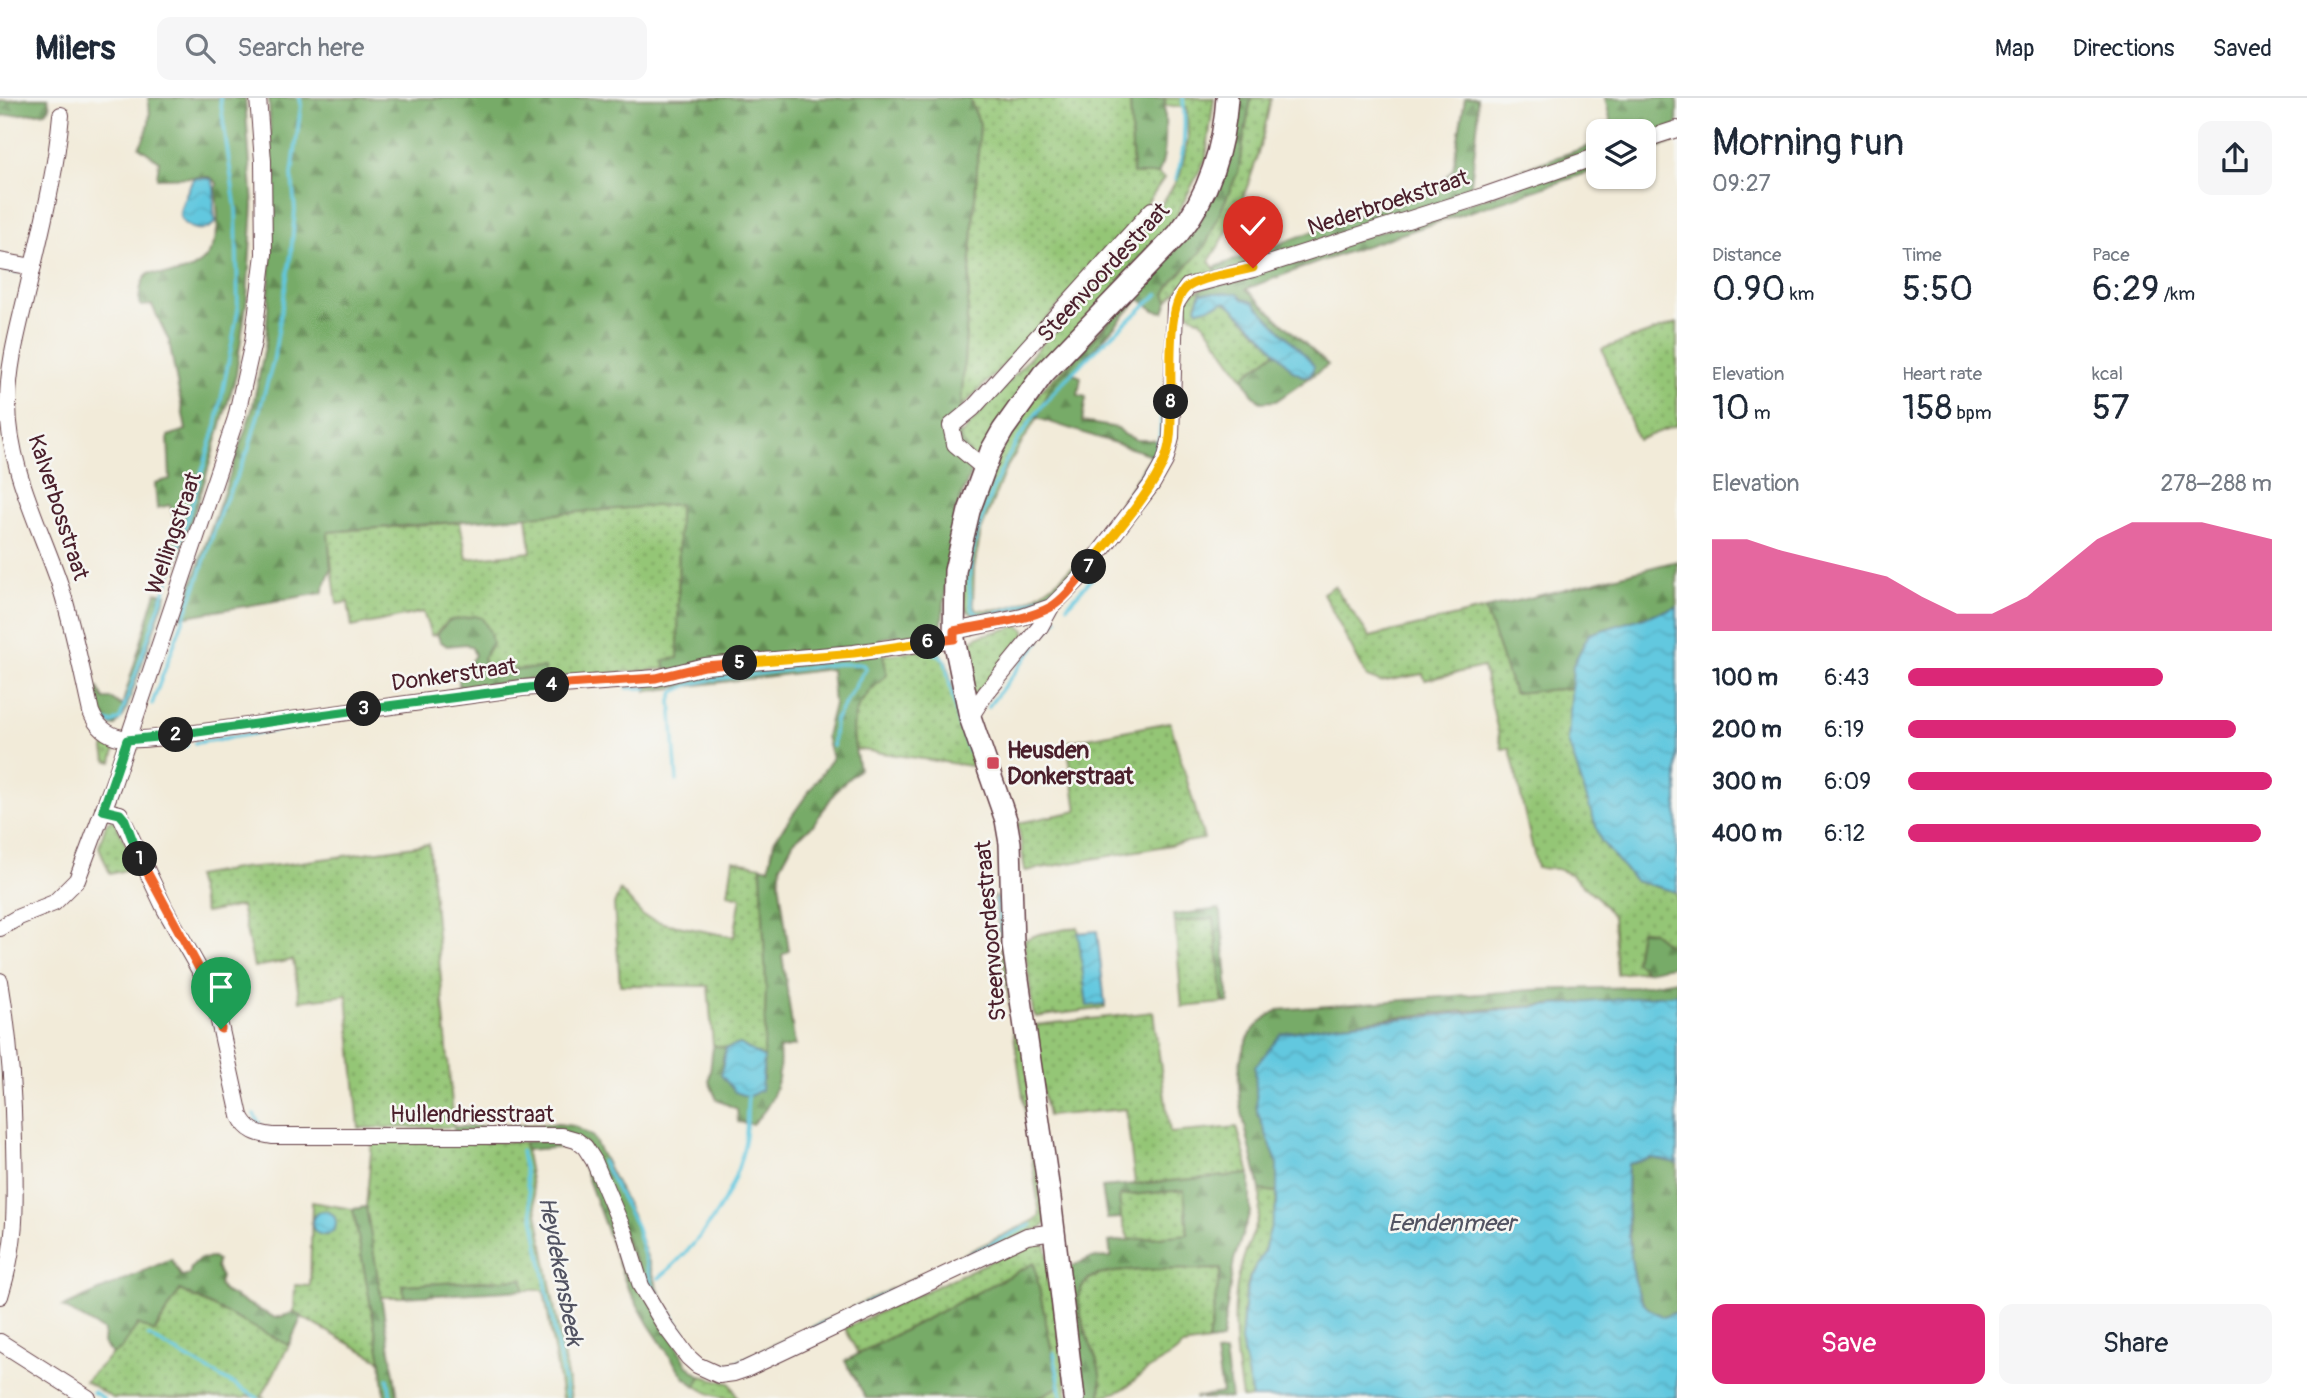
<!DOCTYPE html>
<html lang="en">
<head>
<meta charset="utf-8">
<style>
	body { margin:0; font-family:Pangolin,sans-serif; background:#f6f6f7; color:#1f2937; height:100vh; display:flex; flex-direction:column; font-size:26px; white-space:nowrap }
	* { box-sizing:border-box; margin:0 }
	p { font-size:23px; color:#747a83 }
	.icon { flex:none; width:38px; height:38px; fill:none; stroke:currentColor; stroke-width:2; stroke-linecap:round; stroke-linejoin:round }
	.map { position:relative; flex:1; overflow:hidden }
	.sheet { display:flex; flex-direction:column; background:#fff; width:630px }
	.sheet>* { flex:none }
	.buttons { position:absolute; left:1586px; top:21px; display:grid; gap:14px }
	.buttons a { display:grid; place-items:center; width:70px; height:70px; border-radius:14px; background:#fff; box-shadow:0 2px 5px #0004; font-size:35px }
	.pin { position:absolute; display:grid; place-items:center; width:60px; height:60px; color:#fff; margin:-72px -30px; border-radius:50% 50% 50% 0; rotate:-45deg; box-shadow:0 0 7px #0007 }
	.pin .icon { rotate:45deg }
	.km { position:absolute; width:35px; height:35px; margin:-18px; border-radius:50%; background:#222; color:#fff; font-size:19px; line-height:35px; text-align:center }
	.round { display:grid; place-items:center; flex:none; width:74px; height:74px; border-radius:14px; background:#f6f6f7 }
	.headline { display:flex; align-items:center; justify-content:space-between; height:119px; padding:0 35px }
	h1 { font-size:38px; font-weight:600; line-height:52px }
	.figures { display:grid; grid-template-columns:repeat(3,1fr); gap:10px; height:119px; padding:7px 35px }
	.figures div { display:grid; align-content:center }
	.figures b { font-size:35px; font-weight:600 }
	.figures small { font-size:19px; font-weight:400 }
	.figures p { font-size:19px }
	.chart { height:196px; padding:14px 35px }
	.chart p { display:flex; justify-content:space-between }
	.chart svg { width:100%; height:126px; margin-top:7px; fill:#db2777; opacity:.7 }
	.action { display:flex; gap:14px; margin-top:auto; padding:14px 35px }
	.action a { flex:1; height:80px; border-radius:14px; background:#db2777; color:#fff; font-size:28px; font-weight:600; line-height:80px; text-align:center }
	.action a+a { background:#f6f6f7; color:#1f2937 }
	ul { padding:0 35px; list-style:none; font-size:23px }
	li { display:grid; grid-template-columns:112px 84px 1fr; align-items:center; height:52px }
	li i { height:18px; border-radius:9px; background:#db2777 }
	header { display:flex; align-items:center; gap:42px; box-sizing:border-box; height:98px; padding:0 35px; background:#fff; border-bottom:2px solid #e0e1e3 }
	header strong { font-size:33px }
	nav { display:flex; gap:38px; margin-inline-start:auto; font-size:24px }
	.search { width:490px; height:63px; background:#f6f6f7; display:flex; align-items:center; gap:18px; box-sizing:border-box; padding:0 24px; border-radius:14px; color:#747a83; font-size:26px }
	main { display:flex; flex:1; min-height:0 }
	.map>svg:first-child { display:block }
</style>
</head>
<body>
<header>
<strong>Milers</strong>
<div class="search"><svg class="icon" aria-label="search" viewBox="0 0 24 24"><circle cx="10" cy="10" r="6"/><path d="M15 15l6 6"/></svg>Search here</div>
<nav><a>Map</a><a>Directions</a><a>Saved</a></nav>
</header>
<main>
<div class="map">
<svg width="1677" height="1300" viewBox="0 0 1677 1300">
	<defs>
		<pattern id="grass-dots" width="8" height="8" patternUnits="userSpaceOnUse" patternTransform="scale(1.75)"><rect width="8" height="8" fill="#94c676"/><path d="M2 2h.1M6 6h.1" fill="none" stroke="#7ba061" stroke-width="1.8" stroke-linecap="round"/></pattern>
		<pattern id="forest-firs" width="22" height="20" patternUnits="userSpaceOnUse" patternTransform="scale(1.75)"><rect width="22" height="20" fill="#77ab67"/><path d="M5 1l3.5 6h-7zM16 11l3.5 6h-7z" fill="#648b55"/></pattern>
		<pattern id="water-waves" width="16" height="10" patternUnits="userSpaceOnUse" patternTransform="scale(1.75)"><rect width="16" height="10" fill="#62c8df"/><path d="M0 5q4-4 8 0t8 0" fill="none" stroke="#57abc0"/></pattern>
	</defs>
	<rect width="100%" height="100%" fill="#f6f6f2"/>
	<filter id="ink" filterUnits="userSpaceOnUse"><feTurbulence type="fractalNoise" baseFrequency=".0143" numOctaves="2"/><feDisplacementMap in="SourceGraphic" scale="14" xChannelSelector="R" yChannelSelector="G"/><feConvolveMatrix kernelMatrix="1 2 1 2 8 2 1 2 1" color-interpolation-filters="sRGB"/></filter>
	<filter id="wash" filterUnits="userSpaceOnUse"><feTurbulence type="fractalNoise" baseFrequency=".00686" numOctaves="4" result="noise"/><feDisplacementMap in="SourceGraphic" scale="28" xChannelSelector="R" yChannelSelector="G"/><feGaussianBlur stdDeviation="1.57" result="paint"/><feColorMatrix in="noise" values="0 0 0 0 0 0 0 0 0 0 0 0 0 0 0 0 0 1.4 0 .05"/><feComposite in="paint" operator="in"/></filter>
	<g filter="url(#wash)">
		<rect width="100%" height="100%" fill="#f2ebd9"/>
		<path fill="url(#grass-dots)" stroke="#6f7250" stroke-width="2" d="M969,0h161l3,76h25l6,4 -34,50 -120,131 -49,49 19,-284z
			M1165,0h49l-8,60 -30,59 -50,57 -151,189 -16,-26 185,-207 19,-28 17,-27 8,-35 -1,-33 -22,-1z
			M1251,0h20c-11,58 -28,114 -62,163l9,13 -35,10 -15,17 -3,-7 73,-122z
			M1149,180l-100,110 -12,30 -32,52 -24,61 -7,37 -1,35 2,6c83,12 137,-95 176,-153l7,1 -6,12 -67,94 -38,38 -62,18 -6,-1 -10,-6 -6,-6 -1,-33 29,-104 40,-68z
			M1201,191c1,6 -5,12 -5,18l3,3 26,-8 4,2 48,47 -30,23 -3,5 -40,-56 -14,-9 -6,-8c1,-10 8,-14 17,-17z
			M1677,225v102l-39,15 -36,-91z
			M679,406l-1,155 -13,10 -120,9 -1,-10 -58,4 -3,-14 9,-14 -50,-18 -5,8 -6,1 -8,-23 -71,15 -4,-25 -11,2 -10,-72 133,-10 7,37 64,-7 -4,-36z
			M1334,488l36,51 115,-28 29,84 58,-5 -4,54 67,139 42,11v50l-9,3 -17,-14 -11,-1 -5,31 11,10 -29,3 -4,-57 -14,-18 -29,-25 -13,-5 -20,-1 -27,-120 -8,1 -19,-82 -58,13 -2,-6 -43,8 -13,-5 -44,-84z
			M1018,528l7,4v5l-53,64 -7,-52 11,-10z
			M932,551l7,3 7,9 27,101 -3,4 -115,-17c-8,-34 7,-53 32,-74l-4,-20z
			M1170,624l34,117 -179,32 -7,-48 59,-12 -10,-69z
			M107,641l9,6 -4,17 -6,-2 -2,-11z
			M111,722l4,1 21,46 -26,7 -11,-27 7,-23z
			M429,746l25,283 -95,1 -12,-133 -47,6 -7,-41 -39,7 -13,-61 -36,7 -10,-37 46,-8 39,-3z
			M733,762l28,6 5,121 -2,71 -24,-14 -14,4 -13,-3 -5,-59 -88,-1 -6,-80 6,-15 23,26 20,7 71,14 7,-40 -13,-3z
			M994,798l11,6 41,321 -5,5 -313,142 -31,-11 -47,-65 9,-3c9,23 36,71 62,74 8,1 18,-4 26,-7l286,-137 7,-6z
			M1214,820l9,85 -41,4 -7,-84z
			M1078,829l9,78 18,-1v4l-69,9 -3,-5 -9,-72 15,-6z
			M1153,914l17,121 67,-6 13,47 -115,10 -9,-75 -78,7 -16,-78 5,-5 -1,-8z
			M372,1044h152l47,256h-9l-18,-108h-20l-2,-11 -118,6v12h-23l-15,-90z
			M1185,1092l3,45 -59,5 -8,-22 -2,-22z
			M1260,1092l17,2c0,19 -6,40 -13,58 -4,10 -11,19 -15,29 -12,41 -5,78 3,119h-10c-7,-44 -13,-92 0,-135 8,-28 21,-42 18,-73z
			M312,1104l41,7 28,152 -87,-48 1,-28 15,1z
			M1035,1143l10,4 2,6 21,147h-32l23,-12 -25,-122 -176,90 -13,-26z
			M1221,1171l-13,73 -26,4c-7,10 -18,13 -28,20 -23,13 -23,26 -54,30 3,-36 -9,-41 -16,-71 -3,-11 -9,-27 -2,-37 2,-3 7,-9 11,-11 23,-10 99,-7 128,-8z
			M180,1192l109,55 -27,51 3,2 -18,-2 -2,2h-132l-28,-17 27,-27 8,-4 18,-26 17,8z
			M701,1278l29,7 8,15c-18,0 -27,-2 -42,-12z"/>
		<path fill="url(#forest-firs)" stroke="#606549" stroke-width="2" d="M28,0h20l2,9 -4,5 -46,4v-15z
			M148,0h97l8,107 -6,93 -11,77 -34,114 -28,82 -8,-4 11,-40 -7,-22 -13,3 -2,-25 15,-4 -2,-43 18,-6 -17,-89 -17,-36 -11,1 -2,-3c1,-12 1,-23 11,-30 39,6 66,-10 68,-51 0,-14 -3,-25 -1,-39l-7,-6 -53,1 2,-17 -20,-14c10,-16 13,-30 9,-49z
			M269,0h700l11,26 -21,312 16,27 -20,49 -14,119 -61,7 7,37c-39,33 -38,46 -28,94l-21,19 -25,37 -19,16 -13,24 -2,16 10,70 -7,4 13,91 -16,3c3,29 -5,56 -27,75l-14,-2 -1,-13 -20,-9 -8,-19 4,-36 13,3 -4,14 41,17 3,-92 -5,-121 8,2 5,-27 58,-82 -6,-23 8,-32 -3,-35 -185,22v-7l21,-2 -3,-22 14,-2 1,-154 -351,28 3,37 -9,24 -141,24 71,-207 14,-68 7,-122z
			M1130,0h35c-1,24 4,54 -7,76h-25z
			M1234,0h17l-13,74 -33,75 -32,34 -8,13 3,7 -4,11 -8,-1 -17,-12 -67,74 9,4 -3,18 8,2 -4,25 36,6 7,7 12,5h17l8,6 -4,11 -121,-39 12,-30 150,-164 8,-19z
			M1465,0h12l1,22 -8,74 -252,80 -3,-7 224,-81 14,-17z
			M1605,0h72v43l-34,12v-22h-30z
			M1598,45v26c-117,41 -237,75 -352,120l82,76 -52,36 -16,1 -8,-8 -8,-15 3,-5 30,-23 6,6 30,15v-6l-60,-64 -10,-3 -5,-6h-37v-4l322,-103 -6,-15z
			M1677,463v46l-88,27 -16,31 -1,23 -58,5 -29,-84z
			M156,494l10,2 -42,121 -9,11c-17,-2 -19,-24 -23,-38h6l6,11h8l10,7z
			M475,518l7,2 8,14 2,12 -9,14 3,14 58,-4 1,10 -86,10v-17l8,-4 8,-12 -3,-7 -6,-4 -19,2 -7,-5 -3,-7 11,-13z
			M1219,811l2,4 8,90h-6l-9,-85 -39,5 -2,-8z
			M1640,832l11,1 17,14 9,-3v23l-31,6 -11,-10z
			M1677,882v14l-11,3c-128,9 -258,14 -385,37l-24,77 20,51v30l-17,-2c-10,-57 -51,-144 18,-180l252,-20 106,-3z
			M557,1026l17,2 19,11 39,78 27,76 -9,3 -65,-152 -131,-9v-6z
			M558,1043l22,7 107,217 14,11 -5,10 -12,-9 -35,-52 -22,-39 -49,-134 -10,-5 -43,3 -1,-8z
			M1652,1060l25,5v149l-14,5c-5,-3 -14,-7 -18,-12 -18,-21 -18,-111 -17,-141z
			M1250,1076v38l-16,48 -12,80 -14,2 13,-73c-25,1 -114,-2 -131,9 -3,2 -9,10 -10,13 -4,10 1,27 4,37 10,29 19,36 16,68l-20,1 -15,-121 5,-9 21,-9 20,-1 -2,-15 79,-8 -4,-44 -65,6 2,22 -14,1 -5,-32z
			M366,1109l32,191h-13l-4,-37 -28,-152z
			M213,1160l4,3 -1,7 5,9 -2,7 4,7 52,27 19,-5 8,3 -13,29 -109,-55 -26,42 -16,-8 -18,26 -8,4 -9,-11 1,-12 -41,-24 108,-48 11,18 7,-2 2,-7 8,-9z
			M1034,1165l25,124 -23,11h-170l-21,-37z
			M523,1181l1,11 -120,7 -1,-12z
			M1225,1255l6,45h-37l28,-5 -6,-39z"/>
		<path fill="url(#water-waves)" stroke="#567485" stroke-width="2" d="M198,80l13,1c8,11 -1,28 5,42 -7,13 -32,10 -36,-5 -2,-7 10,-30 13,-37z
			M1201,195h37l5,6 10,3 55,56 6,8 -3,9 -8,1 -10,-5 -34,-39 -30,-28 -4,-2 -26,8 -3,-3z
			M1677,509v285l-42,-11 -34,-40 -33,-99 5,-77 16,-31z
			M1097,833l8,73 -18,2 -9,-73z
			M1677,896v169l-25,-5 -24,6c-2,28 -1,120 17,141 4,5 13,9 18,12l14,-5v86h-425l-11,-57 4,-42 5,-22 14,-26 13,-47v-42l-20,-51 -2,-44 26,-33 50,-9z
			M740,946l24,14 -3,32 -13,7 -13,-5 -14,-17 5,-27z
			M312 1125a12 12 0 1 1 24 0a12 12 0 1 1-24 0Z"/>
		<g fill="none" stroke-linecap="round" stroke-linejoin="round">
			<path stroke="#62c8df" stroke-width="3.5" d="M1176,81c9,-26 10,-54 7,-81
				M5,172l12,2
				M1158,196c-78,71 -141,116 -175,222 -10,28 -18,63 -11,94 11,9 22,3 35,0 15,-5 30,-9 44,-18 35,-22 84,-104 105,-141l4,-16 2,-27
				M1067,508l28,-31
				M1045,535l12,-14
				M927,553l13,4 5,6 13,61 11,30
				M627,590h19
				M152,606l46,-124 23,-70 27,-59 25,-89 18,-108 4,-44 -3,-35 9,-70 -1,-7
				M988,609l52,-67
				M106,623l6,2 8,-4 51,-147 45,-146 16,-83 6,-33 -2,-100 -16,-112
				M195,645l116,-18
				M172,652l15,-5
				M677,683l-6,-80 3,-9 17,-8 18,-4 127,-16h26l4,4 -31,52 -2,26
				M997,802l6,38
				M254,1016l8,14
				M484,1030h33
				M521,1053l46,247
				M602,1063l34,65 17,61 43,65 12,11 15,4 9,-2 29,-12 270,-128
				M659,1180c42,-36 76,-82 86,-137 3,-14 1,-29 3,-44
				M148,1238l110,62
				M1054,1255l8,45
				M388,1281l3,19
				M93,1294l10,6"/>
		</g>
	</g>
	<g filter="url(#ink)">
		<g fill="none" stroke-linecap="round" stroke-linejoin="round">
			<g stroke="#633e45" stroke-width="18">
				<path id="street" d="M61,17c-5,57 -19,112 -32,168 -9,40 -21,79 -21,120 0,64 31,121 51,179 14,43 22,86 32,130 14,36 52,27 83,24l348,-48 134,-10 49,-12 149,-13 100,-14
					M1643,42l34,-11
					M0,163l33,6
					M984,370l-29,-24 -4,-18 22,-18 179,-198
					M954,533l68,-14 29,-10
					M970,619l16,-24 54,-66 11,-20 30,-30 71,-93 13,-23 6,-23 4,-133 13,-19 65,-17 230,-73 115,-40
					M103,712l17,4 45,95 43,76 7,18 25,113c7,15 18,18 33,20h289l14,4 9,7 9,14 31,73 16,52 24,40 23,31 9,8 22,10 15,-2 12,-4 281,-133 27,-4
					M0,830l19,-11 35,-14 23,-23 36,-96 123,-366 17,-76 11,-88 -1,-93 -5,-63
					M0,883c9,54 13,107 14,161 1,58 4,98 -14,154
					M0,1244l88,56"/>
			</g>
			<g stroke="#633e45" stroke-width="24">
				<path id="secondary" d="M1074,1300l-24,-200 -37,-253 -3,-102 -4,-23 -36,-103 -16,-78 1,-68 14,-60 22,-60 12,-21 40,-56 135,-140c31,-38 46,-88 49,-136"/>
			</g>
			<use href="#street" stroke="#fff" stroke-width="16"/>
			<use href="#secondary" stroke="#fff" stroke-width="21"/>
		</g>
	</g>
	<g fill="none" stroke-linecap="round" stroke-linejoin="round" filter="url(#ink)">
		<g stroke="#fff" stroke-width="14">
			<path id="split-1" d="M140,761l68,126 7,18 6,26"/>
		</g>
		<g stroke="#fff" stroke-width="14">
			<path id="split-2" d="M140,761l-15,-39 -5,-6 -17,-4 24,-70 49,-5"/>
		</g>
		<g stroke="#fff" stroke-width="14">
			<path id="split-3" d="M176,637l188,-26"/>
		</g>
		<g stroke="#fff" stroke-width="14">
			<path id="split-4" d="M364,611l188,-24"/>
		</g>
		<g stroke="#fff" stroke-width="14">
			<path id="split-5" d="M552,587l104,-7 49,-12 35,-3"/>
		</g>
		<g stroke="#fff" stroke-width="14">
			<path id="split-6" d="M740,565l114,-10 74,-11"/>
		</g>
		<g stroke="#fff" stroke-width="14">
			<path id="split-7" d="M928,544l26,-3v-8c30,-7 69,-9 97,-24 15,-9 27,-27 38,-40"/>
		</g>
		<g stroke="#fff" stroke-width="14">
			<path id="split-8" d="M1089,469c22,-30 62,-73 75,-106 8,-18 7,-39 7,-59"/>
		</g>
		<g stroke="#fff" stroke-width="14">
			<path id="split-9" d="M1171,304c1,-26 -6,-102 18,-116 18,-10 44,-13 64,-18"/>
		</g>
		<use href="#split-1" stroke="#f0652b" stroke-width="9"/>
		<use href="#split-2" stroke="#22a559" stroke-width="9"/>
		<use href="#split-3" stroke="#22a559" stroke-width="9"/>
		<use href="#split-4" stroke="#22a559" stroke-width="9"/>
		<use href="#split-5" stroke="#f0652b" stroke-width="9"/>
		<use href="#split-6" stroke="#f5b400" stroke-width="9"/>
		<use href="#split-7" stroke="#f0652b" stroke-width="9"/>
		<use href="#split-8" stroke="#f5b400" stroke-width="9"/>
		<use href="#split-9" stroke="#f5b400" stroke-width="9"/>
	</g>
	<rect fill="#d1495b" stroke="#f6f6f2" stroke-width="2.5" x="986" y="658" width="14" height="14" rx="3.5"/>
	<g text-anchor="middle" stroke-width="5" stroke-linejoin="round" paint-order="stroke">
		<g font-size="23" fill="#4a1f2b" stroke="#f6f6f2">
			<text transform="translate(1388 104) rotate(-18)" y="8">Nederbroekstraat</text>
			<text transform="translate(1103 174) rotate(-47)" y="8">Steenvoordestraat</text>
			<text transform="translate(59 409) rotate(72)" y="8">Kalverbosstraat</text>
			<text transform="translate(173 435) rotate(-71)" y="8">Wellingstraat</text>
			<text transform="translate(454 576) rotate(-8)" y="8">Donkerstraat</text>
			<text transform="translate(990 833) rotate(-95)" y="8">Steenvoordestraat</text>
			<text x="472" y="1024">Hullendriesstraat</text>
		</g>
		<g font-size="23" font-weight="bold" fill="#4a1f2b" stroke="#f6f6f2" text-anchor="start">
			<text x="1007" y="660">Heusden<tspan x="1007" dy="26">Donkerstraat</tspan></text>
		</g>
		<g font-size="24" font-style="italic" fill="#515261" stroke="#f6f6f2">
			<text x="1452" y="1133">Eendenmeer</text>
			<text transform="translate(561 1173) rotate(79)" y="8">Heydekensbeek</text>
		</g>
	</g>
</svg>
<div class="buttons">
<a><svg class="icon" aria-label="layers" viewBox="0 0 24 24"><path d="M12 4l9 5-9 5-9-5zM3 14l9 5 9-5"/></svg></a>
</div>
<div class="pin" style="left:221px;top:931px;background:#1e9e55"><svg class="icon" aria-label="arrive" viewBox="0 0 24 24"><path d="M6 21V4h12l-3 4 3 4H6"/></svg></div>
<div class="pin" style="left:1253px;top:170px;background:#d93025"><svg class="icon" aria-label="check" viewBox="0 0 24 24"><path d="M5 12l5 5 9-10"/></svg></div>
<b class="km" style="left:140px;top:761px">1</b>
<b class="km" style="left:176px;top:637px">2</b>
<b class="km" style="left:364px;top:611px">3</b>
<b class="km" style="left:552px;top:587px">4</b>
<b class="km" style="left:740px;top:565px">5</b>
<b class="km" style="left:928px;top:544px">6</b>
<b class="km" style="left:1089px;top:469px">7</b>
<b class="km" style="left:1171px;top:304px">8</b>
</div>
<section class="sheet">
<div class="headline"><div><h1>Morning run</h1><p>09:27</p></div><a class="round"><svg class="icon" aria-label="share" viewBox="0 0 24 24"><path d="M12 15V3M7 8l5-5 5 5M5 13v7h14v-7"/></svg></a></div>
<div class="figures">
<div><p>Distance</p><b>0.90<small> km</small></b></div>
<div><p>Time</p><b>5:50</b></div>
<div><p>Pace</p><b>6:29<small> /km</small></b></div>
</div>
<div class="figures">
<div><p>Elevation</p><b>10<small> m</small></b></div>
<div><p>Heart rate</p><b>158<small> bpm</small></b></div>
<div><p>kcal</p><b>57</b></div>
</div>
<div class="chart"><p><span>Elevation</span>278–288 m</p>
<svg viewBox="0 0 160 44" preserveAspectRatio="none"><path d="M0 44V12L10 12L20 16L30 19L40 22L50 25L60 32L70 38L80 38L90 32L100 22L110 12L120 6L130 6L140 6L150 9L160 12V44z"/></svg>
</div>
<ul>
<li><b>100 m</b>6:43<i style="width:70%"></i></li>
<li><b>200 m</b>6:19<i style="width:90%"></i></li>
<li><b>300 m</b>6:09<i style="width:100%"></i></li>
<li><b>400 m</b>6:12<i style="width:97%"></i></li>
</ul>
<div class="action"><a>Save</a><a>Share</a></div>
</section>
</main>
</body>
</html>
